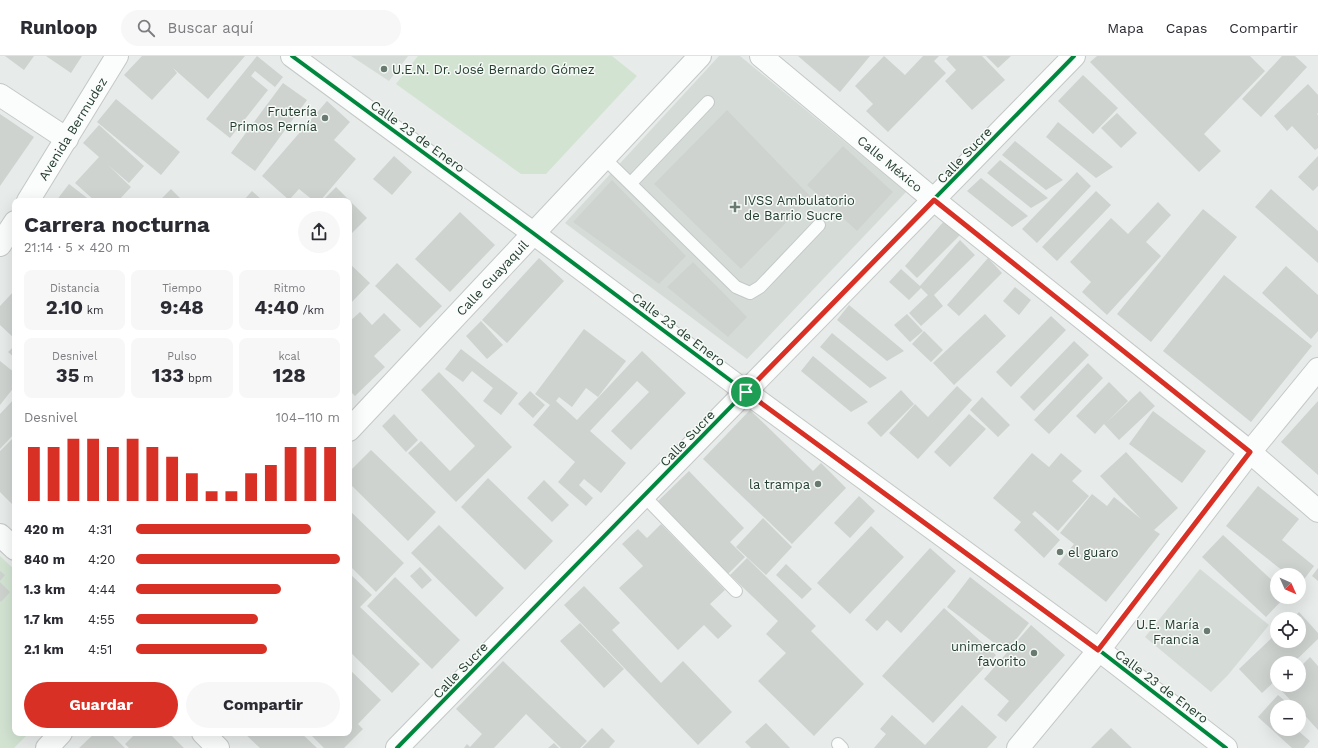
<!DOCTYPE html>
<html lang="es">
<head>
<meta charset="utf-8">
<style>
	body { margin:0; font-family:"Work Sans",sans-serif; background:#f7f7f7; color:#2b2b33; height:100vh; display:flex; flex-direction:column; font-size:15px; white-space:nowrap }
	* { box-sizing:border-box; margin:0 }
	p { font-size:13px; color:#7c7c81 }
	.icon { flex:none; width:22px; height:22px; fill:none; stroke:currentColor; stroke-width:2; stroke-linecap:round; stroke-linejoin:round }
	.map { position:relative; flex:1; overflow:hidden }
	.side { position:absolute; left:12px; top:142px; width:340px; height:538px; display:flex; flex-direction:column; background:#fff; border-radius:8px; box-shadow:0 4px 16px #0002 }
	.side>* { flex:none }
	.needle { width:26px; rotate:135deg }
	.buttons { position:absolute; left:1270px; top:512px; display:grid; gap:8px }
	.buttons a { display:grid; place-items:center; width:36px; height:36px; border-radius:50%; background:#fff; box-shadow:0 4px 16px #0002; font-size:20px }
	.pin { position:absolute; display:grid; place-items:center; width:34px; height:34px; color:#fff; margin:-17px; border:2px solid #fff; border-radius:50%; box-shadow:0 1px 4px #0007 }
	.round { display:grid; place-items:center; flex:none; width:42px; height:42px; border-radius:21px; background:#f7f7f7 }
	.head { display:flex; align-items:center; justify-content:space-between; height:68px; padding:0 12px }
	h1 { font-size:22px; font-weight:700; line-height:30px }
	.metrics { display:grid; grid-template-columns:repeat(3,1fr); gap:6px; height:68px; padding:4px 12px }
	.metrics div { display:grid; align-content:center; border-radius:8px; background:#f7f7f7; text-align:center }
	.metrics b { font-size:20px; font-weight:700 }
	.metrics small { font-size:11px; font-weight:400 }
	.metrics p { font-size:11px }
	.chart { height:112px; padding:8px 12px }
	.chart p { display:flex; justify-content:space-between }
	.chart svg { width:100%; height:72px; margin-top:4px; stroke:#d93025; stroke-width:6 }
	.action { display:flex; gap:8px; margin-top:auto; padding:8px 12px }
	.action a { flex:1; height:46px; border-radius:24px; background:#d93025; color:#fff; font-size:16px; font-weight:700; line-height:46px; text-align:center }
	.action a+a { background:#f7f7f7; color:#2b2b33 }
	ul { padding:0 12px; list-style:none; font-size:13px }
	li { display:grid; grid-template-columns:64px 48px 1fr; align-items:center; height:30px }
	li i { height:10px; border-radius:5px; background:#d93025 }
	header { display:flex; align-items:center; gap:24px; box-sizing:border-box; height:56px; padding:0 20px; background:#fff; border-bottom:1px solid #e1e1e2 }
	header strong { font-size:19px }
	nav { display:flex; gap:22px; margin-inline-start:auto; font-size:14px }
	.search { width:280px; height:36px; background:#f7f7f7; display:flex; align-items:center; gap:10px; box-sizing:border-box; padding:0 14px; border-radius:22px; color:#7c7c81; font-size:15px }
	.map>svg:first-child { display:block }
</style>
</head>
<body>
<header>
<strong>Runloop</strong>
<div class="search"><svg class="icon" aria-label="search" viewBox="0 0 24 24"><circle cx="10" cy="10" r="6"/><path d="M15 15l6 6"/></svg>Buscar aquí</div>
<nav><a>Mapa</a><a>Capas</a><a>Compartir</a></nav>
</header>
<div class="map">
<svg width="1318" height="692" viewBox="0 0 1318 692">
	<rect width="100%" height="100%" fill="#e7ebe9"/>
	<path fill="#d5dcd8" d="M351,0h57l-19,25z
		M719,0h21l166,136 -159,167 -182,-136z
		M1200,513l69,56 -41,50 -17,17 -66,-55z"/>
	<path fill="#d2e3d2" d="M418,0h194l25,20 -91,98h-25l-125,-90z
		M0,500l15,14v163h14l-15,15h-14z"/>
	<path fill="#ced3d0" d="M5,0h29l-10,14z
		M46,0h36l-11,17z
		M142,0h103l-37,43 -35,-31 4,5 -25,27 -28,-25z
		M257,0l26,21 -8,10 -20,-16 -4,5 17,14 -38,48 -24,-19z
		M798,0h72l-30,36z
		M884,0l21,19 18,-19h16l-5,5 12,12 -58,59 -22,-21 7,-7 -18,-18z
		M949,0h33l23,24 -33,30 -27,-29 11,-11 -10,-11z
		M986,0h25l-13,12z
		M1097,0h153l15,15 -61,63 17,17 -22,21 -109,-110z
		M1282,0h13l12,11 -46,50 -19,-18z
		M1083,19l35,33 -25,26 -35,-33z
		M283,27l24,17 -52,71 -24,-18z
		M1308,28l10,11v18l-1,1 1,1v33l-3,2 -23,-24 -5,5 -13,-15z
		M116,43l64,53 -19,23 -64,-53z
		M327,45l23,21 -16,18 22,19 -36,42h-6l-15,-12 -10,11 -27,-24z
		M727,54l84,87 -70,72 -87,-85z
		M1117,57l20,20 -16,15 -20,-20z
		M0,58l34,23 -34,49z
		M1058,66l55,45 -17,11 -50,-41z
		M99,69l45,41 -15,17 -21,-18 23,22 -13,14h-23l-20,-18 24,-26 -16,-14z
		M1015,85l48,39 -17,10 -44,-35z
		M843,90l50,46 -36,39 -50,-46z
		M394,100l18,16 -20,23 -19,-16z
		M1318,100v30l-5,5 -15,-14z
		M1000,104l48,38 -17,10 -44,-35z
		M1077,116l14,14 -54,57 -15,-14z
		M981,122l47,38 -16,11 -45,-36z
		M612,124l74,76 -27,28 -86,-62z
		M69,128l22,17h-35z
		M336,131l31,31 -18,18v-35h-27z
		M171,133l12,12h-24z
		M1271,133l47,42v32l-63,-56z
		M252,135l11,10h-20z
		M1096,135l15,14 -54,56 -15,-14z
		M1158,146l13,13 -25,27 15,14 -54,59 -25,-23 9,-10 -21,-20 41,-44 17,16z
		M1203,153l34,28 -86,105 -34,-28z
		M460,156l35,33 -45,47 -35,-33z
		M945,164l15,15 -43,43 -12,-12z
		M960,184l15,15 -41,40 9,11 -22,20 -12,-13 19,-18 -7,-7 -12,12 -20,-18 12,-13 19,17z
		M539,202l25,23 -57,62 -25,-23z
		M988,202l14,15 -43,43 -12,-11z
		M693,206l54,55 -19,20 -61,-50z
		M349,207l21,20 -21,22z
		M397,207l45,43 -22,22 -45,-42z
		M1286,210l32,29v36l-7,8 -49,-46z
		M1224,219l88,71 -61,76 -88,-71z
		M1015,231l16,13 -12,15 -16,-14z
		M15,234v49l-15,-14v-19z
		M849,249l55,46 -17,10 -50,-41z
		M360,256l12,13 12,-12 17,17 -27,26 11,11 -30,29 -6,-6v-65l1,-2 -1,-1z
		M907,258l16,17 -13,11 -16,-17z
		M985,258l21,22 -52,49 -21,-22z
		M1051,260l15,14 -55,57 -15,-15z
		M481,265l22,24 -16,14 -21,-23z
		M584,273l42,32 -28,36 -12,-9 -14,19 -13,-10 -3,4 21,19 65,-69 44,42 -55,57 -20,-19 38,-39 -12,-11 -47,50 36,32 -25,30 -17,-14 -5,6 14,13 -7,8 -28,-24 17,-20 -42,-37 17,-20 -15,-11z
		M924,275l19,19 -12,12 -19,-18z
		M832,277l55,45 -17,10 -50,-41z
		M1074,285l15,14 -55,56 -14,-14z
		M15,289v13l-7,-6z
		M461,293l57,44 -17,22 -18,-14 10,-13 -21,-17 -9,11 -18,-13z
		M813,300l55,46 -17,10 -50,-41z
		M0,305l15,12v13l-15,19z
		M1088,307l15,15 -54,56 -15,-14z
		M439,316l73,75 -56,55 -48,-49 13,-12 29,30 25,-25 -54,-56z
		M1109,326l19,19 -22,22 34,-32 15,15 -36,34 -15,-16 -9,10 -19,-18z
		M957,330l15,14 -54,59 -29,-26 26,-29 13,13z
		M901,334l13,14 -33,33 -14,-14z
		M530,335l15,14 -12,13 -15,-14z
		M982,341l28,28 -12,12 -28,-27z
		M15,342v35l-15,16v-35z
		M1318,345v74l-37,-33z
		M750,354l63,61 8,-8 25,25 -54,56 -89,-85z
		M1153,355l53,40 -24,32 -53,-39z
		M394,358l24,26 -12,12 -24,-26z
		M969,358l17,15 -36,38 -16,-15z
		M15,380v71l-15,-15v-41z
		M371,394l65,62 -28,29 -59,-58v-11z
		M1126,396l52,56 -24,22 6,4 -54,68 -48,-38 16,-20 -14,-11 32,-39 15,12 7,-9 27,22 -41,-43z
		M1032,397l17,14 12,-14 21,18 -10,10 17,15 -31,35 -23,-20 -3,3 28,26 -16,18 -30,-28 7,-8 -28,-24z
		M689,415l55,57 -14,14 15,15 -18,18 -70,-73z
		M488,422l65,63 -28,29 -64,-63z
		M544,424l25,25 -17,17 -25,-24z
		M1258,430l41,33 -17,21 32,26 -15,20v-11h-11l-62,-49z
		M859,440l16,15 -25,27 -16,-15z
		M349,454l55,53 -28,29 -27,-27z
		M763,462l29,29 -26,28 -30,-28z
		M661,468l64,66 -15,14 22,22 -14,13 -14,-14 -26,25 -59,-62 24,-22 -21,-22 16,-15 9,9z
		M439,469l65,63 -28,29 -65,-64z
		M871,470l33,31 -54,57 -33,-31z
		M1223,479l54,50v12h8l-19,20 -64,-60z
		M930,492l26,23 -55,62 -14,-13 -10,11 -12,-11z
		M747,502l69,68 -5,5 53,53 -50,52 -56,-55 28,-28 -20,-19 12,-13 -48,-46z
		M786,508l26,25 -10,10 -26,-24z
		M420,511l12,13 -10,9 -12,-13z
		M1318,512v13l-6,-5z
		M0,515l5,4 -5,6z
		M349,517l23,22 -12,12 60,57 -28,29 -43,-42z
		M395,521l65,63 -28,29 -65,-63z
		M970,521l59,46 -23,29 -59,-45z
		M0,526l10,10 -9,10 -1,-1z
		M584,530l36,37 -8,7 49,53 22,-22 49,51 -34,33 -134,-140z
		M944,552l52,47 -63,68 -51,-47z
		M1299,556l19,21v6l-25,24h-16v16l-15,14 -23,-24 38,-36v8h22v-22h-7z
		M580,567l44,46 -20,19 -44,-47z
		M1031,569l34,30 -59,67 -9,-7 12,-14 -25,-22z
		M1310,601l8,9v64l-19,-21v-2h-2l-19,-20 2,-2h19v-17z
		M503,605l84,80 -7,7h-19l-35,-34 -32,34h-30l3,-4 3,3 12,-13 -26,-25z
		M349,613l32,31 -23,24 5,5 -19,19h-20l-15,-15h40z
		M1278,639l14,12h-15v22h19l14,12 -6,7h-12l-34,-31z
		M962,649l35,32 -10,11h-113l12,-14 -6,-5 12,-14 33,30z
		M766,667l24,25h-39l-6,-6z
		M602,672l13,13 -6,7h-27z
		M1111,672l21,20h-41z
		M95,677h15l15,15h-46z
		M136,677h33l15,15h-55l-4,-4z
		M244,677h57l16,15h-57z
		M554,687l5,5h-11z"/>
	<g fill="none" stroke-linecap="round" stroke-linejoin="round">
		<g stroke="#c4c8c6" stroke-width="14">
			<path id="service" d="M604,102l132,129 14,6 10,-6 59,-62
				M631,127l77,-81
				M644,440l92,95
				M838,688l4,4"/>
		</g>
		<g stroke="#c4c8c6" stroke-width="24">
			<g id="minor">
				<path d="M292,0l241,177 213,159 353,258 127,98"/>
				<path id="s1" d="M761,0l173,144 316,252 68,59"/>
				<path d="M0,39l67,44"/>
				<path id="s2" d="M28,145l89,-145"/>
				<path d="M0,189l15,-23"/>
				<path id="s3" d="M349,374l351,-374"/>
				<path d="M0,479l15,14"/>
				<path d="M203,677l15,15"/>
				<path d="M47,692l14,-15"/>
				<path d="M1018,692l81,-98 151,-198 68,-83"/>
			</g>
		</g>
		<g stroke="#c4c8c6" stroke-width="24">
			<path id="tertiary" d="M397,692l677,-692"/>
		</g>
		<use href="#service" stroke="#fbfcfc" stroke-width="12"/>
		<use href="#minor" stroke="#fbfcfc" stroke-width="22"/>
		<use href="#tertiary" stroke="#fbfcfc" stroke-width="22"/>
		<g stroke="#f6faf7" stroke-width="6">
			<path id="cycleway" d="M292,0l241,177 213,159 353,258 127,98
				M397,692l677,-692"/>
		</g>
		<use href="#cycleway" stroke="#00873e" stroke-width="4"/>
	</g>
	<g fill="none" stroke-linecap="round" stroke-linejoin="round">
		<g stroke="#fff" stroke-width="8">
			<path id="route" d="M934,144l316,252 -152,198 -352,-258z"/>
		</g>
		<use href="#route" stroke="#d93025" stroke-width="5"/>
	</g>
	<g fill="#697b71" stroke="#f6faf7" stroke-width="1.5">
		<circle cx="384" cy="13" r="4"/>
		<circle cx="325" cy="62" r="4"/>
		<path d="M733 145h4v4h4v4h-4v4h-4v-4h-4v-4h4z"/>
		<circle cx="818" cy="428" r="4"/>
		<circle cx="1060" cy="496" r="4"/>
		<circle cx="1207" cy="575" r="4"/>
		<circle cx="1034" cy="597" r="4"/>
	</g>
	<g text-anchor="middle" stroke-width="3" stroke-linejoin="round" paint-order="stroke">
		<g font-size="13" fill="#253e31" stroke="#f6faf7" text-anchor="end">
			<text x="392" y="18" text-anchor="start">U.E.N. Dr. José Bernardo Gómez</text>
			<text x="317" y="60">Frutería<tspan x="317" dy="15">Primos Pernía</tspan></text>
			<text x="744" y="149" text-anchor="start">IVSS Ambulatorio<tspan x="744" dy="15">de Barrio Sucre</tspan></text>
			<text x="810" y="433">la trampa</text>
			<text x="1068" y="501" text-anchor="start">el guaro</text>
			<text x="1199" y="573">U.E. María<tspan x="1199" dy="15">Francia</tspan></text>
			<text x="1026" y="595">unimercado<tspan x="1026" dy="15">favorito</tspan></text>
		</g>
		<g font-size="13" fill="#253e31" stroke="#f6faf7">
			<text dy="5" stroke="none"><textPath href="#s2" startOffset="85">Avenida Bermudez</textPath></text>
			<text transform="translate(418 80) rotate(36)" y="5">Calle 23 de Enero</text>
			<text transform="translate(964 99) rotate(-46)" y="5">Calle Sucre</text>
			<text dy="5" stroke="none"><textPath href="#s1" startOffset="168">Calle México</textPath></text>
			<text dy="5" stroke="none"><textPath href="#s3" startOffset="209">Calle Guayaquil</textPath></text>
			<text transform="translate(679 273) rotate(37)" y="5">Calle 23 de Enero</text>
			<text transform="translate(687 382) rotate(-46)" y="5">Calle Sucre</text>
			<text transform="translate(460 614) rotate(-46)" y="5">Calle Sucre</text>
			<text transform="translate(1162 630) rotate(37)" y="5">Calle 23 de Enero</text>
		</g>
	</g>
</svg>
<div class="buttons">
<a><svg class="needle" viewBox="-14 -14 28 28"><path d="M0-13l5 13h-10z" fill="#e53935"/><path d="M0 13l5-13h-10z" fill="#7c7c81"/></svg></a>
<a><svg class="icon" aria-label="locate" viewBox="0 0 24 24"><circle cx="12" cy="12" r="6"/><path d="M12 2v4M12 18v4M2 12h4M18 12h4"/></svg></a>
<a>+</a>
<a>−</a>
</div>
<div class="pin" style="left:746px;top:336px;background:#1e9e55"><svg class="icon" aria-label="arrive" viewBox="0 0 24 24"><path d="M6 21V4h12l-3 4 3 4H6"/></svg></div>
<section class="side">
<div class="head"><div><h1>Carrera nocturna</h1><p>21:14 · 5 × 420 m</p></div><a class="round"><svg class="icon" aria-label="share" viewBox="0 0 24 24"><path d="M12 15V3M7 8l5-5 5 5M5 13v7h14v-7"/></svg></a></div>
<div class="metrics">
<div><p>Distancia</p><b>2.10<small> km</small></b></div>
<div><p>Tiempo</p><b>9:48</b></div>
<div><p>Ritmo</p><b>4:40<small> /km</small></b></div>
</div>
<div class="metrics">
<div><p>Desnivel</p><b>35<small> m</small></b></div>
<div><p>Pulso</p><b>133<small> bpm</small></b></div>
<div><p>kcal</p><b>128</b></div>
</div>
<div class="chart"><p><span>Desnivel</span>104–110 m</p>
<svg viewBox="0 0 160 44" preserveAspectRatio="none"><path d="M5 44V11M15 44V11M25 44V6M35 44V6M45 44V11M55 44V6M65 44V11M75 44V17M85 44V27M95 44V38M105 44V38M115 44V27M125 44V22M135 44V11M145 44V11M155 44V11"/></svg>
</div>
<ul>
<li><b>420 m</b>4:31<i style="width:86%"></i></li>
<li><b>840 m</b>4:20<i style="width:100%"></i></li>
<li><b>1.3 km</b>4:44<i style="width:71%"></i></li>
<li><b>1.7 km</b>4:55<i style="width:60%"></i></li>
<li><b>2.1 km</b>4:51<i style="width:64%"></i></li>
</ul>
<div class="action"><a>Guardar</a><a>Compartir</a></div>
</section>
</div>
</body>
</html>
